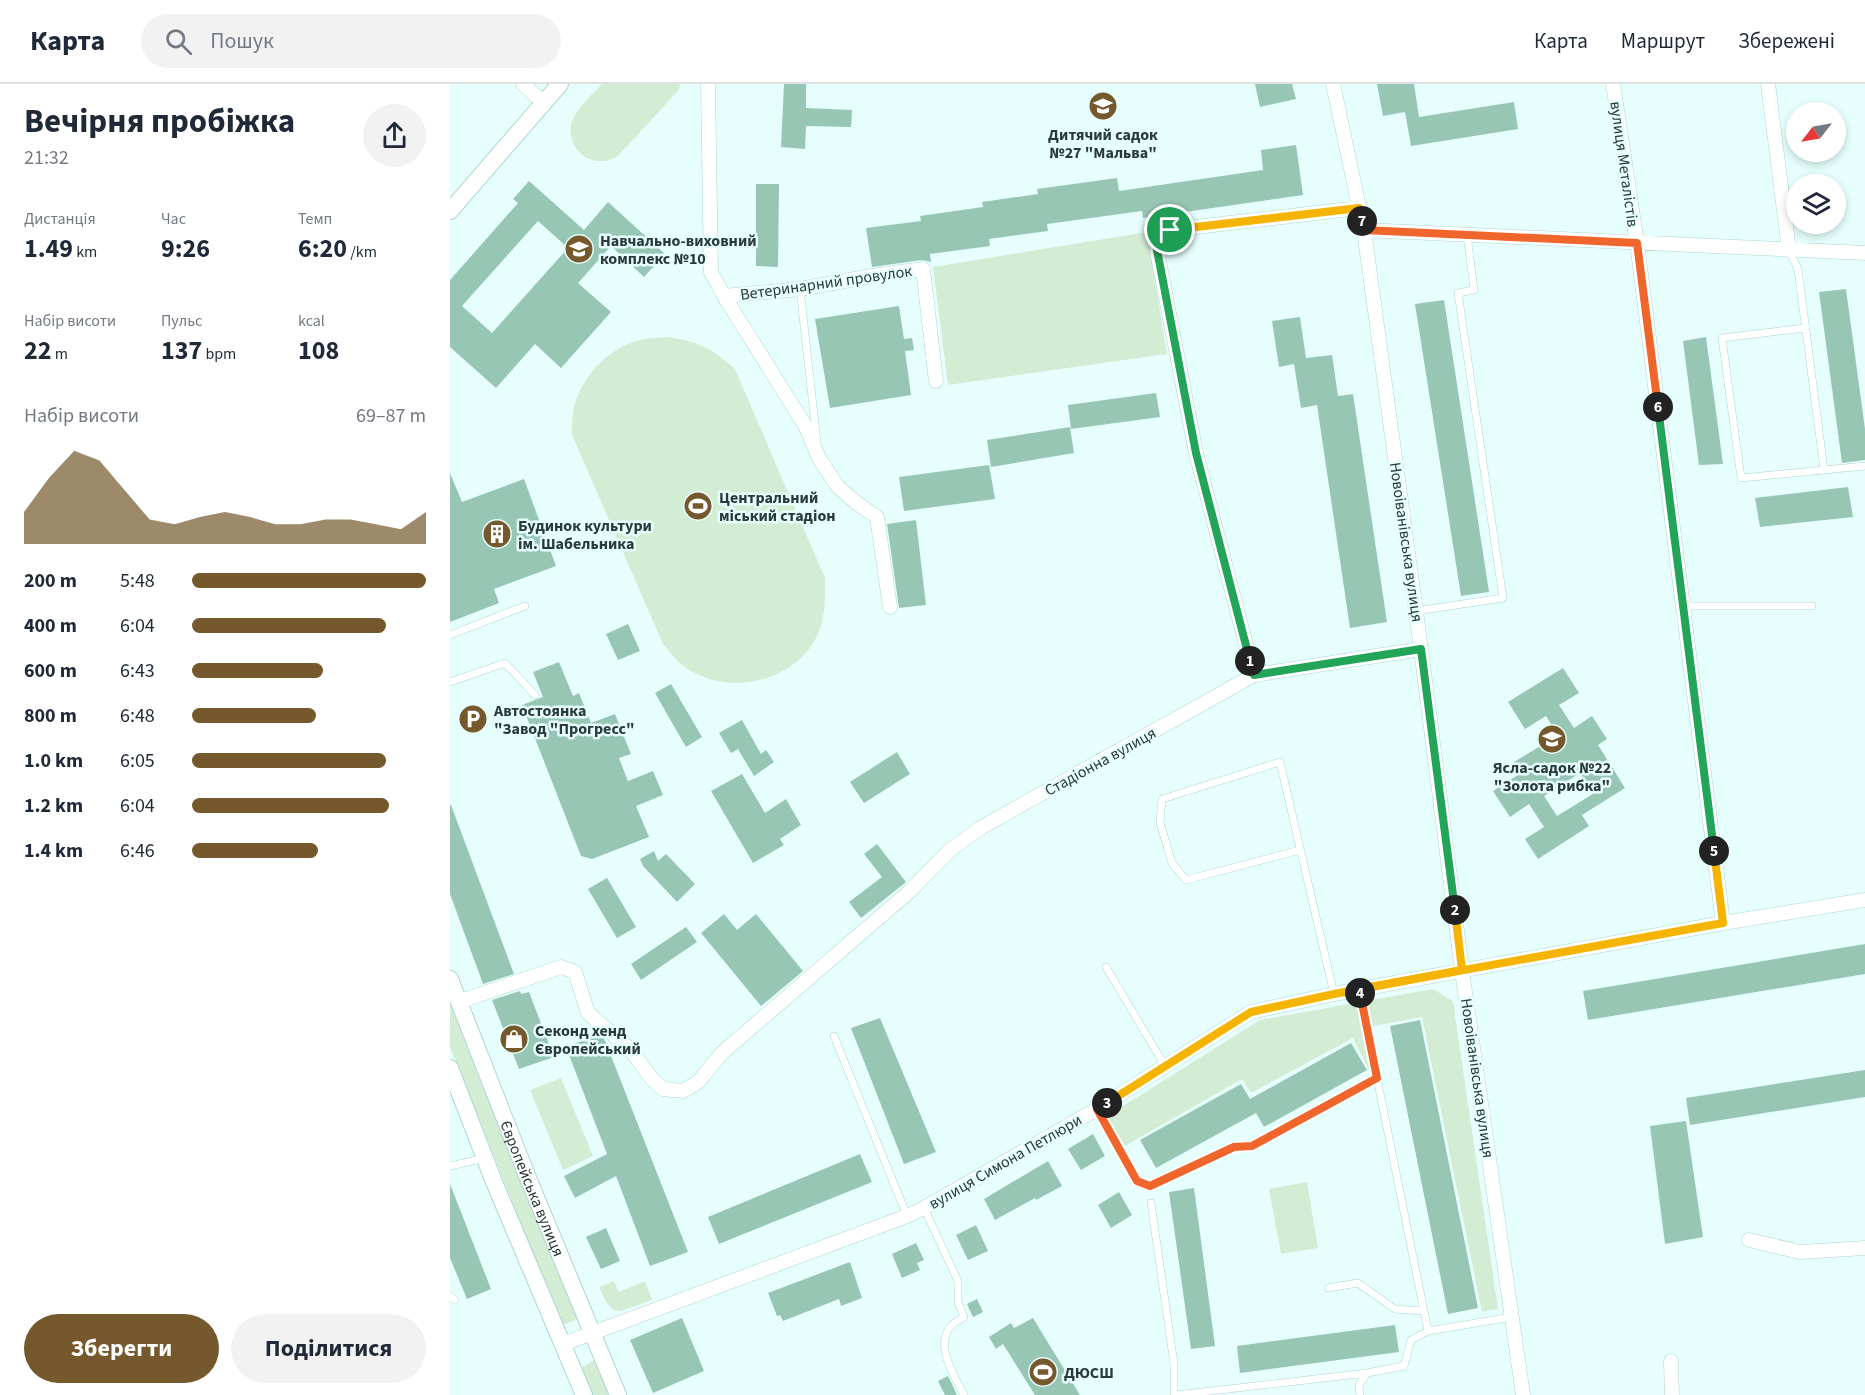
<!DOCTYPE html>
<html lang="uk">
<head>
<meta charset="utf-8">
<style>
	body { margin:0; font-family:"Source Sans 3",sans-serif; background:#f2f2f3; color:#1f2937; height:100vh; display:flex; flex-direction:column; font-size:22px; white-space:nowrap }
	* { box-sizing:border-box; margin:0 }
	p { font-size:20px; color:#747a83 }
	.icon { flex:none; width:33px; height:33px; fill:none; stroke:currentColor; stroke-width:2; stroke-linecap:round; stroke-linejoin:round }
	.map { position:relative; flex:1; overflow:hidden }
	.panel { display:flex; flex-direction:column; background:#fff; width:450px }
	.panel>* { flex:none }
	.needle { width:39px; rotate:239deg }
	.buttons { position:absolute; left:1336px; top:18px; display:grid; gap:12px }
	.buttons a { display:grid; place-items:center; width:60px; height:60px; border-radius:50%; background:#fff; box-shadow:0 3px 9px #0003; font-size:30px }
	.pin { position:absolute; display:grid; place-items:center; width:51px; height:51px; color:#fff; margin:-26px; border:3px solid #fff; border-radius:50%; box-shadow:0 2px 6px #0007 }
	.km { position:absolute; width:30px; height:30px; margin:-15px; border-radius:50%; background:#222; color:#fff; font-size:16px; line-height:30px; text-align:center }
	.round { display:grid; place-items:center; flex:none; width:63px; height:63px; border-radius:32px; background:#f2f2f3 }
	.head { display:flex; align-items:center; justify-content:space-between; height:102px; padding:0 24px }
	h1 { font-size:33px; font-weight:700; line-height:45px }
	.stats { display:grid; grid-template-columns:repeat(3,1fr); gap:9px; height:102px; padding:6px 24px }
	.stats div { display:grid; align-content:center }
	.stats b { font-size:26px; font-weight:700 }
	.stats small { font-size:16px; font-weight:400 }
	.stats p { font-size:16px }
	.chart { height:168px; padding:12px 24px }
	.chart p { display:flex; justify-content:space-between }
	.chart svg { width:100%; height:108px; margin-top:6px; fill:#75592c; opacity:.7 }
	.action { display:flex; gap:12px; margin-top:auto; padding:12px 24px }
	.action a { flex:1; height:69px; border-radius:36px; background:#75592c; color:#fff; font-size:24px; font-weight:700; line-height:69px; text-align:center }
	.action a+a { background:#f2f2f3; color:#1f2937 }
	ul { padding:0 24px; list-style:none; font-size:20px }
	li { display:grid; grid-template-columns:96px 72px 1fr; align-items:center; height:45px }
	li i { height:15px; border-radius:8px; background:#75592c }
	header { display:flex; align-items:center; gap:36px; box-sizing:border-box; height:84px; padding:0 30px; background:#fff; border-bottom:2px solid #e0e1e3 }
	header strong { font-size:28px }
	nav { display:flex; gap:33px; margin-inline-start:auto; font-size:21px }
	.search { width:420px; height:54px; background:#f2f2f3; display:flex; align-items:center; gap:15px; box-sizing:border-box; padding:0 21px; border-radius:33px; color:#747a83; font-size:22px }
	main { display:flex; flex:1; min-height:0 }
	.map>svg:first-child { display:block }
</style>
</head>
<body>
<header>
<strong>Карта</strong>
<div class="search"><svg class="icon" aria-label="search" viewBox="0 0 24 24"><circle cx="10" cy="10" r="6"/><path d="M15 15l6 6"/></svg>Пошук</div>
<nav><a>Карта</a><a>Маршрут</a><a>Збережені</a></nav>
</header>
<main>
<section class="panel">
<div class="head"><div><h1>Вечірня пробіжка</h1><p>21:32</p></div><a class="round"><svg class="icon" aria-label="share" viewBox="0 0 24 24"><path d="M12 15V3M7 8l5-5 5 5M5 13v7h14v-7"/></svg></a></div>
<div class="stats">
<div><p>Дистанція</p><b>1.49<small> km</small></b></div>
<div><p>Час</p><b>9:26</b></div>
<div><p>Темп</p><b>6:20<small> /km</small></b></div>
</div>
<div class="stats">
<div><p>Набір висоти</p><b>22<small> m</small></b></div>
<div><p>Пульс</p><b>137<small> bpm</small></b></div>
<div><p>kcal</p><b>108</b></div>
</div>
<div class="chart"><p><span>Набір висоти</span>69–87 m</p>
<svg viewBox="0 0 160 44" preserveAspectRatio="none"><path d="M0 44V31L10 17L20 6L30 10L40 22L50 34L60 36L70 33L80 31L90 33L100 36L110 36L120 34L130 34L140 36L150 38L160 31V44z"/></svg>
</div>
<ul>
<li><b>200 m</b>5:48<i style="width:100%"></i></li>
<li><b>400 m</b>6:04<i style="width:83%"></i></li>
<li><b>600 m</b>6:43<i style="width:56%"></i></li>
<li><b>800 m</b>6:48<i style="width:53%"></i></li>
<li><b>1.0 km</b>6:05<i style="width:83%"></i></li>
<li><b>1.2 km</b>6:04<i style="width:84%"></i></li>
<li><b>1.4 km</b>6:46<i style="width:54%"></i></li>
</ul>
<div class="action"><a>Зберегти</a><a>Поділитися</a></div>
</section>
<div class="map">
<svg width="1415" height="1311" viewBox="0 0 1415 1311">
	<rect width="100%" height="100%" fill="#e6fffd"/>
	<path fill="#d3edd5" d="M152,0h78l-1,6 -61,66c-6,3 -11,6 -18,5 -18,0 -32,-18 -29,-36 3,-15 21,-30 31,-41z
		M697,148l20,122 -219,31 -15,-118z
		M218,253c31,5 43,10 67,32l90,209c0,20 1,39 -8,58 -23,47 -90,61 -132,31 -8,-5 -15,-15 -22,-23l-91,-209c0,-7 0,-16 1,-23 6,-33 34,-64 67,-72 8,-3 19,-2 28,-3z
		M983,905l20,12 45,308 -16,3 -60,-295 -59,11 8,46 -18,-36 -102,55 -9,-14 -117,67 -18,-30 153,-96z
		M0,917l28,75 101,243 -17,6 -112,-278z
		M111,994l32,78 -30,14 -33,-80z
		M857,1098l11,66 -37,6 -12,-65z
		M164,1197l5,11 26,-11 7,19 -31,11 -8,-1 -6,-7 -8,-16z
		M147,1275l15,36h-20l-12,-27z"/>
	<path fill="#98c6b5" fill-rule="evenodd" d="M334,0h22v24l46,2 -1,17 -45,-1 -1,23 -24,-2z
		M805,0h37l4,15 -36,8z
		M927,0h37l5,33 95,-15 4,27 -107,17 -6,-34 -22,4z
		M846,61l7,50 -160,23 -1,-7 -95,13 1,7 -59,8 1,7 -60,8 1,8 -9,-2 -50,7 -6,-39 55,-7 -1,-5 63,-9 -1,-5 56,-8 -1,-5 80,-11 2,13 144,-21 -2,-20z
		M79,97l55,49 24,-28 57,52 -21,23 -33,-31 -33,37 33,29 -50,56 -26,-24 -39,44 -46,-41v-67l68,-77 -5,-4zM88,137l30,27 -76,85 -30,-27z
		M306,100h23l-1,83 -22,-1z
		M1396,205l19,140v31l-23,3 -23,-171z
		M994,216l45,292 -28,4 -46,-292z
		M449,222l5,33 8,-1 2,12 -9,1 6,44 -81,13 -15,-89z
		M850,233l6,41 26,-3 6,41 15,-2 34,228 -37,6 -33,-223 -16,3 -7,-44 -15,3 -7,-46z
		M1256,253l17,127 -24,1 -16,-124z
		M706,309l4,24 -89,12 -3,-24z
		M620,343l4,26 -83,14 -4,-27z
		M539,381l6,34 -91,12 -5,-34z
		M0,389l12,29 62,-23 32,87 -62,23 5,14 -49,19z
		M1398,403l5,30 -93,10 -5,-29z
		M466,436l10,85 -27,3 -12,-84z
		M178,540l12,27 -22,9 -12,-26z
		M109,578l14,34 6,-3 12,30 24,-9 16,40 -12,4 9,23 25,-10 10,24 -27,11 13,31 -57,22 -11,-3 -59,-151 21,-8 -10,-25z
		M1113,584l16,25 -20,12 15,23 18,-12 15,23 -9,6 27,43 -43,27 7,11 -51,33 -13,-20 19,-12 -15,-23 -19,13 -17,-26 25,-16 -7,-11 47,-29 -12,-19 -21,13 -17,-27zM1130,689l13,21 -36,22 -13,-20z
		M221,600l31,53 -16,10 -31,-54z
		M292,636l19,34 5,-4 8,12 -20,14 -16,-27 -7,4 -12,-20z
		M447,668l13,22 -46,29 -14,-21z
		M292,690l23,39 21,-14 15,26 -21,14 4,6 -31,18 -42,-72z
		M0,721h1l63,169 -31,10 -33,-90z
		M427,760l29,38 -45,36 -12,-16 33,-25 -18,-23z
		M204,767l4,10 8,-7 29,30 -18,18 -34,-36 -3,-7z
		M157,794l29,49 -19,11 -29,-49z
		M274,830l13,16 19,-16 47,57 -42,35 -60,-73z
		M236,843l11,15 -56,38 -10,-16z
		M1415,860v30l-277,46 -5,-29z
		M70,907l1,3 8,-2 25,65 -35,12 -27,-69z
		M430,934l56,134 -32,12 -53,-136z
		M970,936l58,288 -30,6 -58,-288z
		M149,950l5,4 84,214 -38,14 -34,-90 -41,22 -11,-22 43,-22 -41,-107z
		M901,959l16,27 -103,57 -8,-14 -100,55 -16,-28 101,-56 9,15z
		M1415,986v27l-175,28 -4,-27z
		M1236,1037l17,116 -38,7 -15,-118z
		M643,1050l12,22 -24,14 -13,-21z
		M410,1070l12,28 -153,62 -11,-27z
		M598,1077l14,25 -26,14 -1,-2 -40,22 -11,-21z
		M0,1100l41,105 -24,10 -17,-41z
		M744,1104l21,158 -24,3 -22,-157z
		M669,1108l13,23 -21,13 -13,-23z
		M526,1141l12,26 -20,9 -12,-25z
		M156,1144l14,33 -19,8 -15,-32z
		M466,1159l8,17 -7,3 3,7 -18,8 -10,-24z
		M400,1178l12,36 -21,8 -2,-7 -56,22 -3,-6 -3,1 -9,-23z
		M527,1215l6,13 -10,5 -6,-13z
		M232,1234l22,53 -51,22 -23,-53z
		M583,1234l47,77h-45l-32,-51 -7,5 -7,-12 22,-14 3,5z
		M945,1241l4,27 -159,21 -3,-27z
		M498,1292l3,6 6,13h-12l-7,-14z"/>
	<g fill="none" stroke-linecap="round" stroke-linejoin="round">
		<g stroke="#abd5d3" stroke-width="8">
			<path id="service" d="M1339,166l9,19 26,201 -83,8 -19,-140 83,-10
				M350,205l17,153
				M1374,386l41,-4
				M1233,522h129
				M966,527l87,-13 -45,-305 16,-3 -7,-55
				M0,551l75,-29
				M0,598l55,-19 30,32
				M850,766l-114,30 -14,-17 -12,-40 2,-24 118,-37 54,232
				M656,883l59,99
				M909,905l69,342
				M384,952l73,180
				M647,1025l40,72 13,5 84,-39 19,-2 124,-66
				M0,1082l35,-8
				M701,1119l23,161v31
				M474,1124l34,73v21l6,15c-3,2 -9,5 -12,8 -19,19 3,52 12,70
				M878,1204l30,-5 37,26 29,2
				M0,1212l5,4
				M726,1311l191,-22
				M910,1311l-1,-10 8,-12 37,-7 7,-26 17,-9 84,-14"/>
		</g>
		<g stroke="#abd5d3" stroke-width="15">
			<path id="minor" d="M73,0l21,19
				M258,0l3,188 13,24 76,-7 72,-13 51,-7 13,112
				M883,0l31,146 57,419 41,322 61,424
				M1163,0l24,159 86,680
				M1318,0l21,166
				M914,146l501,23
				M274,212l82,131 13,31 18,28 21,18 19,13 13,90
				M804,591l167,-26
				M8,918l103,-35 14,5 13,41 42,36 22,30 11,10 20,2 15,-9 24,-29 188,-162 40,-41 32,-23 272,-152 -58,-222 -39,-202 2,-14 11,-7 189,-22
				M1299,1156l51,12 65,-4
				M113,1260l344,-128 17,-8 173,-99 154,-97 83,-18 389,-71 142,-23
				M1221,1277l1,34"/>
		</g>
		<g stroke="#abd5d3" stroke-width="18">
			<g id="tertiary">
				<path d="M0,127l110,-127"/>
				<path id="s1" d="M0,895l76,194 92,222"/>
				<path d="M0,984l44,114 90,213"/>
			</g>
		</g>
		<use href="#service" stroke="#fff" stroke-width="7"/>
		<use href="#minor" stroke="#fff" stroke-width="14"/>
		<use href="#tertiary" stroke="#fff" stroke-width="16"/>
	</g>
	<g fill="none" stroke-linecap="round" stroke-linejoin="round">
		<g stroke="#fff" stroke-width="12">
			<path id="split-1" d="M720,146l-11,7 -2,13 39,203 54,208"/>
		</g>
		<g stroke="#fff" stroke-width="12">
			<path id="split-2" d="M800,577l4,14 167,-26 34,261"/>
		</g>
		<g stroke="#fff" stroke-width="12">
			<path id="split-3" d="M657,1019l144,-91 83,-18 128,-24 -7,-60"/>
		</g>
		<g stroke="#fff" stroke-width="12">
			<path id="split-4" d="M657,1019l-10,6 40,72 13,5 84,-39 18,-1 125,-68 -17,-85"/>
		</g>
		<g stroke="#fff" stroke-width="12">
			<path id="split-5" d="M910,909l-1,-4 364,-66 -9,-72"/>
		</g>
		<g stroke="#fff" stroke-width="12">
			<path id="split-6" d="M1208,323l56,444"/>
		</g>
		<g stroke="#fff" stroke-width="12">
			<path id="split-7" d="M912,137l2,9 273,13 21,164"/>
		</g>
		<g stroke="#fff" stroke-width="12">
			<path id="split-8" d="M720,146l189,-22 3,13"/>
		</g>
		<use href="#split-1" stroke="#22a559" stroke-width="8"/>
		<use href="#split-2" stroke="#22a559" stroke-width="8"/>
		<use href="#split-3" stroke="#f5b400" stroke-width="8"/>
		<use href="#split-4" stroke="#f0652b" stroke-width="8"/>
		<use href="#split-5" stroke="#f5b400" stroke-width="8"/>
		<use href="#split-6" stroke="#22a559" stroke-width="8"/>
		<use href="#split-7" stroke="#f0652b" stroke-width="8"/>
		<use href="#split-8" stroke="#f5b400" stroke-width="8"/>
	</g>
	<defs>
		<g id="school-disc" transform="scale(1.5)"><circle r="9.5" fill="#75592c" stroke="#e6fffd"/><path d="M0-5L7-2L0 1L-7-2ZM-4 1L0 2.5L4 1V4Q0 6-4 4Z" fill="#fff"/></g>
		<g id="stadium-disc" transform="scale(1.5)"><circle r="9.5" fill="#75592c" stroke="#e6fffd"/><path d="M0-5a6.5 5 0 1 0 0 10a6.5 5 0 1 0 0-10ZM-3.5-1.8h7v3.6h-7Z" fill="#fff"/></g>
		<g id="building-disc" transform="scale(1.5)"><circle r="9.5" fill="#75592c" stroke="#e6fffd"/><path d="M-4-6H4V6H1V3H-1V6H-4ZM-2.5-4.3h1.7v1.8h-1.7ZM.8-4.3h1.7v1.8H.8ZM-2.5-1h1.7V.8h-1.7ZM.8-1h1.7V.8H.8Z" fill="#fff"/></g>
		<g id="parking-disc" transform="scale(1.5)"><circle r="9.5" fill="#75592c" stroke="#e6fffd"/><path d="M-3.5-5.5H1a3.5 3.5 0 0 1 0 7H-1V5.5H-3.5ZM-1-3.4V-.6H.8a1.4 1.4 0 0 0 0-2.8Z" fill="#fff"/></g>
		<g id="shop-disc" transform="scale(1.5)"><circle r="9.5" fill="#75592c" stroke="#e6fffd"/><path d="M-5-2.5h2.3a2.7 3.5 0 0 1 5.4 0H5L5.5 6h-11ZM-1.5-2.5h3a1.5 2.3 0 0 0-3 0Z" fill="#fff"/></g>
	</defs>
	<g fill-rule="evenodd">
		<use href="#school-disc" x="653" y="22"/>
		<use href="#school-disc" x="129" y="165"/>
		<use href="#stadium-disc" x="248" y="422"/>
		<use href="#building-disc" x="47" y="450"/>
		<use href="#parking-disc" x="23" y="635"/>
		<use href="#school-disc" x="1102" y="655"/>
		<use href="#shop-disc" x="64" y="955"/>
		<use href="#stadium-disc" x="593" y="1288"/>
	</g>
	<g text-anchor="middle" stroke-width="5" stroke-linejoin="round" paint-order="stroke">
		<g font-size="16" font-weight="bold" fill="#2a3a3a" stroke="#e6fffd" text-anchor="start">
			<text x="653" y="56" text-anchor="middle">Дитячий садок<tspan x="653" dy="18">№27 "Мальва"</tspan></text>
			<text x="150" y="162">Навчально-виховний<tspan x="150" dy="18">комплекс №10</tspan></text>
			<text x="269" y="419">Центральний<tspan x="269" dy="18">міський стадіон</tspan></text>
			<text x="68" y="447">Будинок культури<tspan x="68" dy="18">ім. Шабельника</tspan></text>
			<text x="44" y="632">Автостоянка<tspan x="44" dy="18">"Завод "Прогресс"</tspan></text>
			<text x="1102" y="689" text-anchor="middle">Ясла-садок №22<tspan x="1102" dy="18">"Золота рибка"</tspan></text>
			<text x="85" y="952">Секонд хенд<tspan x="85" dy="18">Європейський</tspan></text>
			<text x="614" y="1294">ДЮСШ</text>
		</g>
		<g font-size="16" fill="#2a3a3a" stroke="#e6fffd">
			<text transform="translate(1175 80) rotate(82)" y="6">вулиця Металістів</text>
			<text transform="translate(376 198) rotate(-8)" y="6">Ветеринарний провулок</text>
			<text transform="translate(957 458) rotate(82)" y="6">Новоіванівська вулиця</text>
			<text transform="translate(650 677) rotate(-29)" y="6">Стадіонна вулиця</text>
			<text transform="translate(1028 994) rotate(82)" y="6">Новоіванівська вулиця</text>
			<text transform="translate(555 1077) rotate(-30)" y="6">вулиця Симона Петлюри</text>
			<text dy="6" stroke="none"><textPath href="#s1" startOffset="225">Європейська вулиця</textPath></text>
		</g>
	</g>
</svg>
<div class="buttons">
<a><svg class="needle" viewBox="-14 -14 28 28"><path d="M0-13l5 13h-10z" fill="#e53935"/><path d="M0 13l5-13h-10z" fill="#747a83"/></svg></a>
<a><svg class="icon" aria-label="layers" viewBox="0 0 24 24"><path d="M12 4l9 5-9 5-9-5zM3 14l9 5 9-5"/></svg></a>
</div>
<div class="pin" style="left:720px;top:146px;background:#1e9e55"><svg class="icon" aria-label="arrive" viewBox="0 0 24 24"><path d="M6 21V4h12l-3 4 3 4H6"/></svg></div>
<b class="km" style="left:800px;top:577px">1</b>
<b class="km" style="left:1005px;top:826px">2</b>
<b class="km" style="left:657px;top:1019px">3</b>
<b class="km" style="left:910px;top:909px">4</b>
<b class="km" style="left:1264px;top:767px">5</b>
<b class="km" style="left:1208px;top:323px">6</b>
<b class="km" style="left:912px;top:137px">7</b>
</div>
</main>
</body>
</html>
